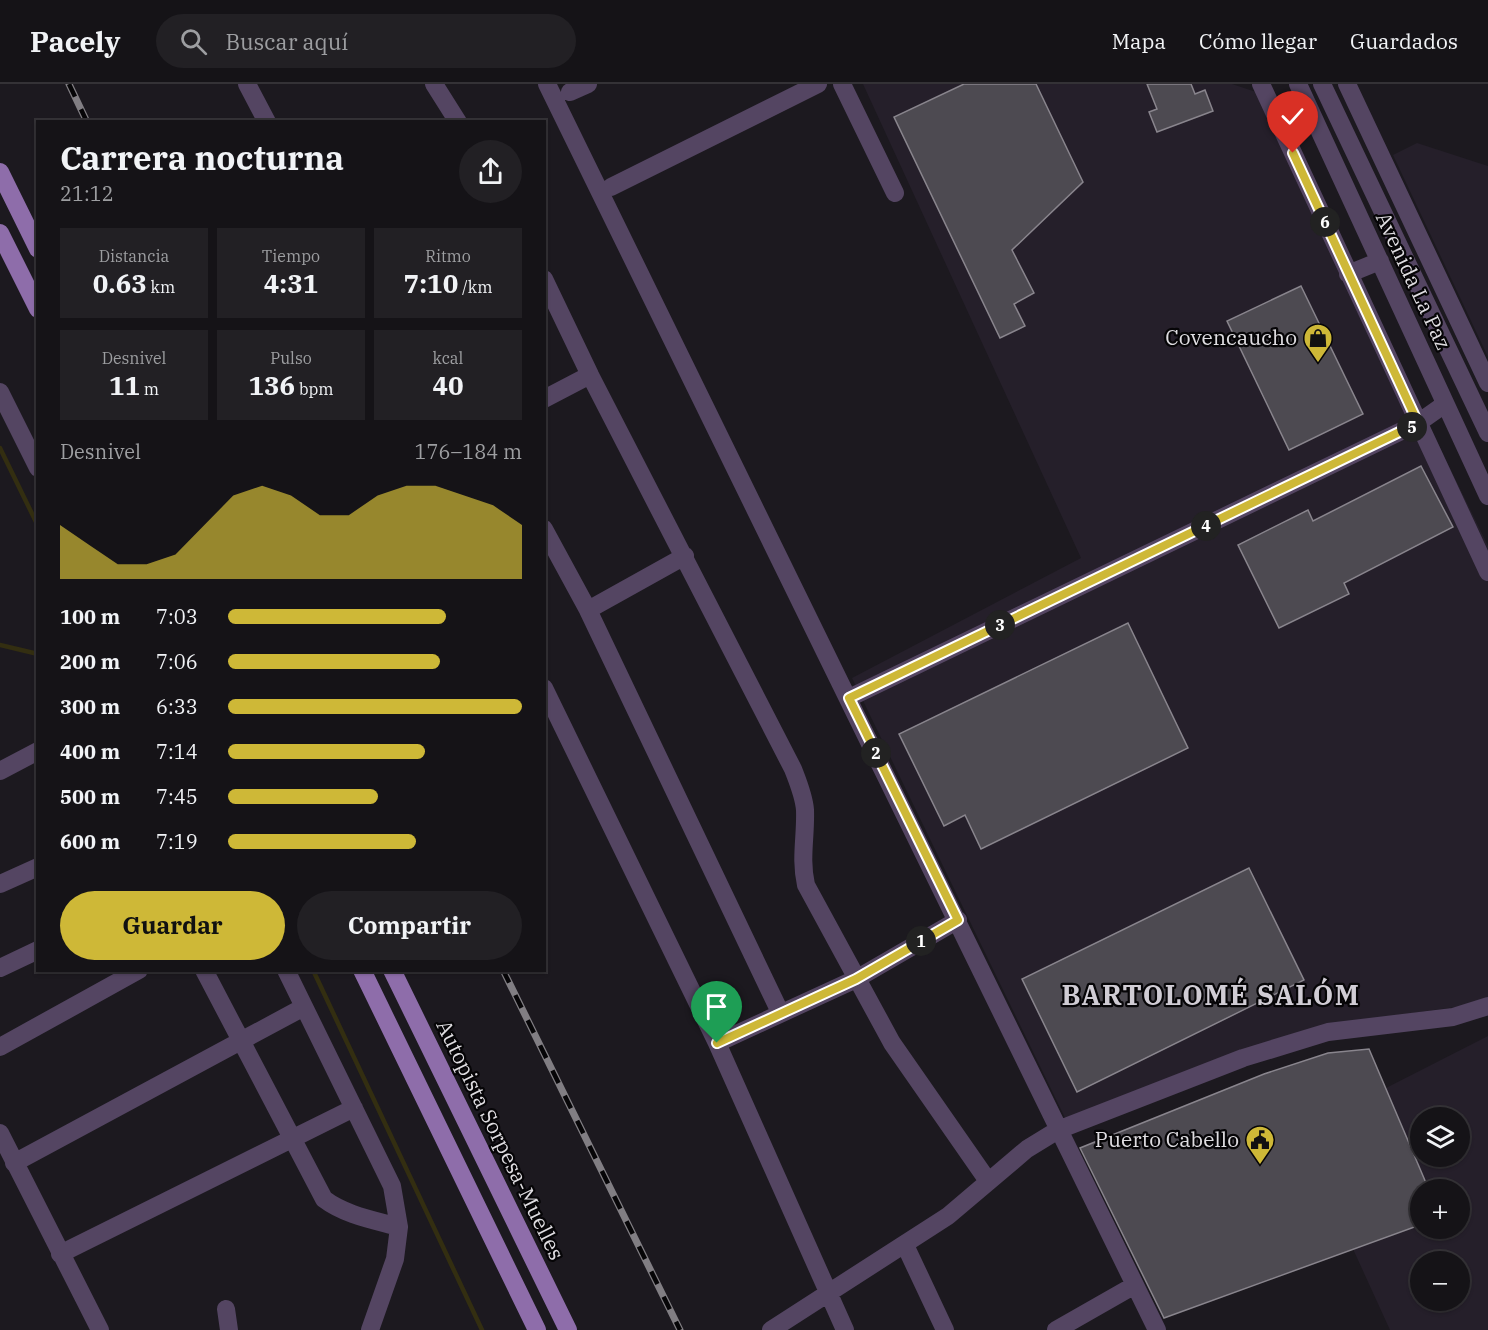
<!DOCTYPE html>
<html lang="es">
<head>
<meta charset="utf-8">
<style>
	body { margin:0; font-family:"IBM Plex Serif",serif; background:#222024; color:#f1f3f6; height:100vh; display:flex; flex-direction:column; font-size:22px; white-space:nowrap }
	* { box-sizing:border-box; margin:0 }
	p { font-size:20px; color:#9d9ea1 }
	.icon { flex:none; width:33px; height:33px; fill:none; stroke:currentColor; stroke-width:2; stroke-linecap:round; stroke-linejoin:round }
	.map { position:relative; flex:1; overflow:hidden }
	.details { position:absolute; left:36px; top:36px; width:510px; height:852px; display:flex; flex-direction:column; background:#151317; border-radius:0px; box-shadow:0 2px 4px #0004,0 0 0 2px #343236 }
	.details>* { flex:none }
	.buttons { position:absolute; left:1410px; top:1023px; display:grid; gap:12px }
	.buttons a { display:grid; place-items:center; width:60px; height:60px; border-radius:50%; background:#151317; box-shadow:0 2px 4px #0004,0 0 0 2px #343236; font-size:30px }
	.pin { position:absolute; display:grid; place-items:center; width:51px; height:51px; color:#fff; margin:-62px -26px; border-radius:50% 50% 50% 0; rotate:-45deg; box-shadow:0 0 6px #0007 }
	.pin .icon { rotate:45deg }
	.km { position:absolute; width:30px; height:30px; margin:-15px; border-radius:50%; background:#222; color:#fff; font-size:16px; line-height:30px; text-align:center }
	.round { display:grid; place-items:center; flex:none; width:63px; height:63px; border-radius:32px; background:#222024 }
	.headline { display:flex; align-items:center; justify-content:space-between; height:102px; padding:0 24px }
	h1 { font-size:33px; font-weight:700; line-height:45px }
	.stats { display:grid; grid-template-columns:repeat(3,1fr); gap:9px; height:102px; padding:6px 24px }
	.stats div { display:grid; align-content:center; border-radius:0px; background:#222024; text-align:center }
	.stats b { font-size:26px; font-weight:700 }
	.stats small { font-size:16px; font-weight:400 }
	.stats p { font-size:16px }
	.chart { height:168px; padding:12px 24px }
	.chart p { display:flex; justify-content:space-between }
	.chart svg { width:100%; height:108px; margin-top:6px; fill:#ceb837; opacity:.7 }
	.button { display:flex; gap:12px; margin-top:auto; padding:12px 24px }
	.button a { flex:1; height:69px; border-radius:36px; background:#ceb837; color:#111; font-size:24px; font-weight:700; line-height:69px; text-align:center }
	.button a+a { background:#222024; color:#f1f3f6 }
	ul { padding:0 24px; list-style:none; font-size:20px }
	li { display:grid; grid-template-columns:96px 72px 1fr; align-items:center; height:45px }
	li i { height:15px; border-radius:8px; background:#ceb837 }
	header { display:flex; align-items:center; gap:36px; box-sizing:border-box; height:84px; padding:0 30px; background:#151317; border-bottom:2px solid #343236 }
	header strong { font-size:28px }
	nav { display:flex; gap:33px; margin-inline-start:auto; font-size:21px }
	.search { width:420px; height:54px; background:#222024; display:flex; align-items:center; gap:15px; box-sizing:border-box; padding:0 21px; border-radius:33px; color:#9d9ea1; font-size:22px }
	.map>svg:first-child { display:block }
</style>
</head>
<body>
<header>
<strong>Pacely</strong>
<div class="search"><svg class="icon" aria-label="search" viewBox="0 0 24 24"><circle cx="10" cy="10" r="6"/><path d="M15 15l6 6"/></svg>Buscar aquí</div>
<nav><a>Mapa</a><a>Cómo llegar</a><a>Guardados</a></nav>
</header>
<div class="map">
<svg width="1488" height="1246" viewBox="0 0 1488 1246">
	<rect width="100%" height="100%" fill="#1c191f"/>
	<path fill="#251f2a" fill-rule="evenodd" d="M863,0h369l36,12 220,450v452l-25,8 -129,18 -267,98 -215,-444 229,-120z
		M1417,59l71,23v191l-95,-202z
		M1488,952v294h-98l-37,-81 67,-24v3h40v-38l-31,-1 -43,-101zM1420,1034h40v38h-40zM1420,1178h40v38h-40z"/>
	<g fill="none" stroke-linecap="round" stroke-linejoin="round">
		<path stroke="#332e11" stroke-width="4.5" d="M0,364l38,78
			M0,561l38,9
			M313,886l169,360"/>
	</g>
	<path fill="#4d4a51" stroke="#89858d" stroke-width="1.5" d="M964,0h72l47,98 -71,68 22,43 -20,11 11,22 -25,12 -106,-221z
		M1147,0h44l4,10 10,-4 8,21 -56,21 -8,-20 8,-3z
		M1301,202l62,128 -74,36 -62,-129z
		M1421,382l32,61 -109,56 5,11 -70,34 -41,-83 70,-35 5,11z
		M1128,539l60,125 -207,101 -16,-34 -21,11 -45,-92z
		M1249,784l55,112 -227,112 -55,-113z
		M1369,965l60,141h-9v35l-256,93 -84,-170 184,-74 64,-21z"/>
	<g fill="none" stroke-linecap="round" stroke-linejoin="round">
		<path stroke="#544562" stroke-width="18" d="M247,0l20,38
			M434,0l24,38
			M547,0l610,1246
			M842,0l53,109
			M1261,0l227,488
			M1298,0l190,412
			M1322,0l166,349
			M1347,0l141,299
			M570,8l18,-8
			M611,103l207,-103
			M1348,190l32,-13
			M544,195l46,96 203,394c5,13 11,27 12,41 1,27 -5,48 1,75l86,158 96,138
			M0,308l38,76
			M544,315l46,-24
			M544,445l44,81 192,402
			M588,526l97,-54
			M544,604l173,355 128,287
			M849,614l569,-275 27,-19
			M0,687l38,-20
			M0,800l38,-17
			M0,884l38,-18
			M204,886l120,229c21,16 50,21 75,28
			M286,886l106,216 7,41 -4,32 -25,71
			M717,959l139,-64 102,-59
			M0,963l139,-77
			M0,1049l100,197
			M14,1079l290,-156
			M905,1161l40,85
			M60,1170l294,-146
			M226,1225l3,21
			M771,1246l177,-114 79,-67 31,-19 185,-72 85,-26 125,-15 35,-11
			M1056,1246l79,-45"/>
		<path stroke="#8e6daa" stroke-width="18" d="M0,88l38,77
			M0,149l38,76
			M362,886l175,360
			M392,886l176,360"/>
		<g stroke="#817e83" stroke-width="7">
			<path id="rail" d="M69,0l18,38
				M503,886l177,360"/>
		</g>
		<use href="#rail" stroke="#060507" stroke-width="4.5" stroke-dasharray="14" stroke-linecap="butt"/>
	</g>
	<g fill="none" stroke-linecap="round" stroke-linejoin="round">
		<g stroke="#fff" stroke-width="12">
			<path id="route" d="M717,959l139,-64 102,-59 -109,-222 569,-275 -125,-270"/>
		</g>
		<use href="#route" stroke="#ceb837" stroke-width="8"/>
	</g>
	<defs>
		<g id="shop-pin" transform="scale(1.5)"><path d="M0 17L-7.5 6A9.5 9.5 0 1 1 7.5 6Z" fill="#ceb837" stroke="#060507"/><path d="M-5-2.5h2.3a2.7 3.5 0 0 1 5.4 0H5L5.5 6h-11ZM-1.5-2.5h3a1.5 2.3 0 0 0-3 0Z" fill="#111"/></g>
		<g id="civic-pin" transform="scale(1.5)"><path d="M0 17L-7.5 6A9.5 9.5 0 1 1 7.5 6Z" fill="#ceb837" stroke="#060507"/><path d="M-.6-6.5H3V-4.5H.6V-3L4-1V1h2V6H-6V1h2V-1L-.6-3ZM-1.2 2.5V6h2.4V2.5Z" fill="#111"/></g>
	</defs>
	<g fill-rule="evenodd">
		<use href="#shop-pin" x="1318" y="254"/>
		<use href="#civic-pin" x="1260" y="1056"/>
	</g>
	<g text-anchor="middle" stroke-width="4.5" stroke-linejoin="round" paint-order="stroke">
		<g font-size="21" fill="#dfdde1" stroke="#060507">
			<text transform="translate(1413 197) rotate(65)" y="7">Avenida La Paz</text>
			<text transform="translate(500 1056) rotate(64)" y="7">Autopista Sorpesa-Muelles</text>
		</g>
		<g font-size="21" fill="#dfdde1" stroke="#060507" text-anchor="end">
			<text x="1297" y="261">Covencaucho</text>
			<text x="1239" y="1063">Puerto Cabello</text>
		</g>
		<g font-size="27" font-weight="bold" letter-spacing="1.5" fill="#d0ccd4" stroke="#060507">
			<text x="1211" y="921">BARTOLOMÉ SALÓM</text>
		</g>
	</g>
</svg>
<div class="buttons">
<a><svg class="icon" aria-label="layers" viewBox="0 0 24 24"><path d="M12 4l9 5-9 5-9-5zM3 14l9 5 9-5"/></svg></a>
<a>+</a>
<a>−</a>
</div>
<div class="pin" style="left:717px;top:959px;background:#1e9e55"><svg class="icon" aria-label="arrive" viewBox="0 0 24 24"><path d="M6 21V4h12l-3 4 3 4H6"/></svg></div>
<div class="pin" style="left:1293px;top:69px;background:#d93025"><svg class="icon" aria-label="check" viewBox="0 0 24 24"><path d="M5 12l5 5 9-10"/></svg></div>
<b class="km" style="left:921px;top:857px">1</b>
<b class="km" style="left:876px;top:669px">2</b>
<b class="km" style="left:1000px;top:541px">3</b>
<b class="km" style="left:1206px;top:442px">4</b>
<b class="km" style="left:1412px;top:343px">5</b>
<b class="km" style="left:1325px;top:138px">6</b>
<section class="details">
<div class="headline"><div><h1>Carrera nocturna</h1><p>21:12</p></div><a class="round"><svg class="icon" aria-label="share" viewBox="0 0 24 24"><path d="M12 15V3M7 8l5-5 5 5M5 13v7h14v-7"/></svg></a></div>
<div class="stats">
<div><p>Distancia</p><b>0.63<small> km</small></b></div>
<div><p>Tiempo</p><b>4:31</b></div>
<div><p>Ritmo</p><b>7:10<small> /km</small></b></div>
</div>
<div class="stats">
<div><p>Desnivel</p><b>11<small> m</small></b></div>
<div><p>Pulso</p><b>136<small> bpm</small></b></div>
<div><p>kcal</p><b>40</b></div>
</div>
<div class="chart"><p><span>Desnivel</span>176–184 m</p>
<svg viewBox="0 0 160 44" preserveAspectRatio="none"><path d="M0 44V22L10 30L20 38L30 38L40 34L50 22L60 10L70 6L80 10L90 18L100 18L110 10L120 6L130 6L140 10L150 14L160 22V44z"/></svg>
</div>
<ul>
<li><b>100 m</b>7:03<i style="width:74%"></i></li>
<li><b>200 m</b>7:06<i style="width:72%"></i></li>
<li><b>300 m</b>6:33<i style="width:100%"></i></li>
<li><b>400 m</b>7:14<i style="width:67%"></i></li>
<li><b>500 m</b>7:45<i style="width:51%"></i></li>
<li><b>600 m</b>7:19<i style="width:64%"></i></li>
</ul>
<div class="button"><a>Guardar</a><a>Compartir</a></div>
</section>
</div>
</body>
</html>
